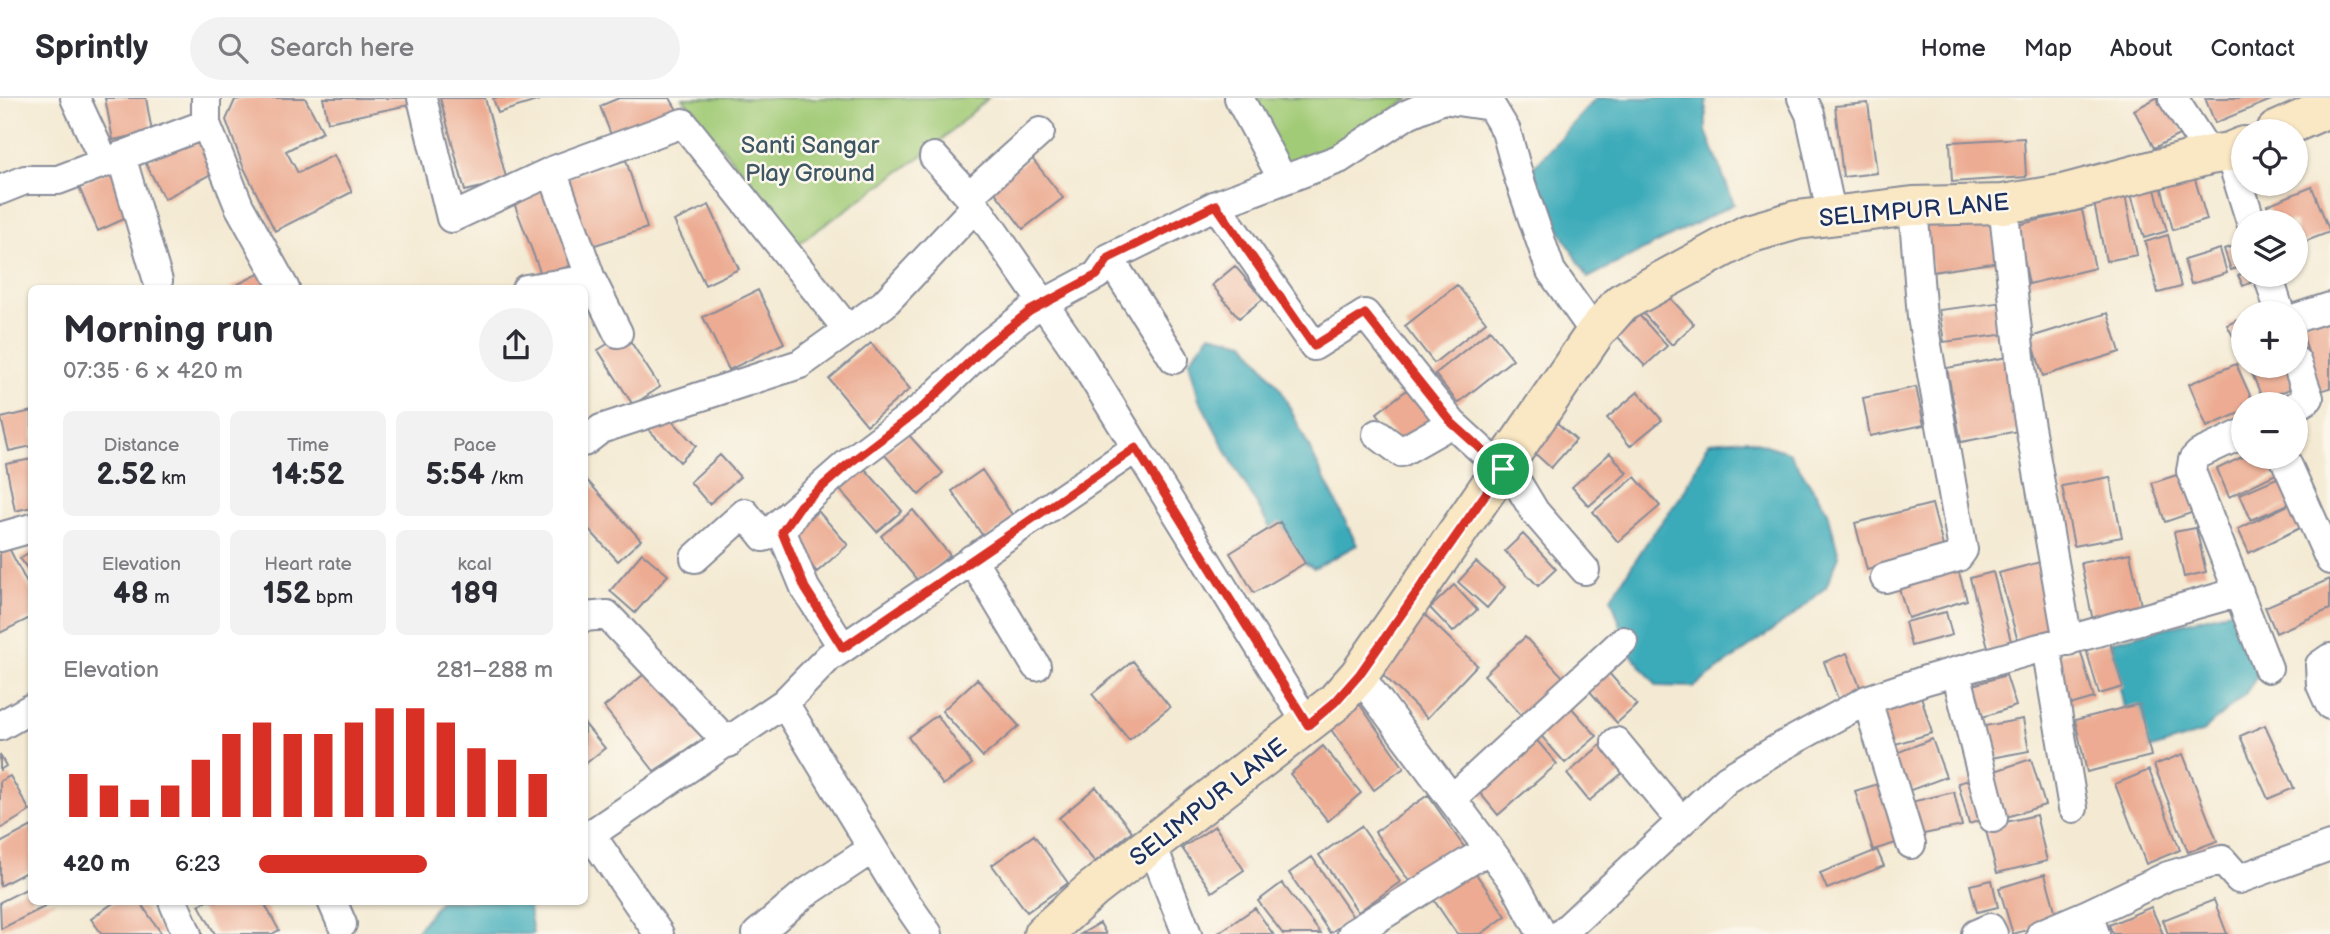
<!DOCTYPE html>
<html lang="en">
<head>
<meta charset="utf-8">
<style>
	body { margin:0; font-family:"Balsamiq Sans",sans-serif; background:#f2f2f3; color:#2b2b33; height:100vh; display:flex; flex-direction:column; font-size:26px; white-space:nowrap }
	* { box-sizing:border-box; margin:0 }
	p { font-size:23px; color:#7c7c81 }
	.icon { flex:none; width:38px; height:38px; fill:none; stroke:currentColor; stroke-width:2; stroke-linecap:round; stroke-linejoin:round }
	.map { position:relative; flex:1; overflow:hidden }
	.side { position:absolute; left:28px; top:187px; width:560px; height:620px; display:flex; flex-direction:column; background:#fff; border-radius:10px; box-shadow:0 2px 5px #0004 }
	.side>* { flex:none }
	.controls { position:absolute; left:2231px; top:21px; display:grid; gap:14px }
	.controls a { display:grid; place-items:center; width:77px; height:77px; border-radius:50%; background:#fff; box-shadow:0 2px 5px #0004; font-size:35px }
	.pin { position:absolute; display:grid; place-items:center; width:60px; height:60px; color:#fff; margin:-30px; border:4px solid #fff; border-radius:50%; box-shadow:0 2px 7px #0007 }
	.round { display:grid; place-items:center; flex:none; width:74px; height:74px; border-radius:37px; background:#f2f2f3 }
	.summary { display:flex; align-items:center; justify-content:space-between; height:119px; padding:0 35px }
	h1 { font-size:38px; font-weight:600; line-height:52px }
	.metrics { display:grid; grid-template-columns:repeat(3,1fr); gap:10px; height:119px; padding:7px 35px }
	.metrics div { display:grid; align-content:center; border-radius:10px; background:#f2f2f3; text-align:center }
	.metrics b { font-size:30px; font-weight:600 }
	.metrics small { font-size:19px; font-weight:400 }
	.metrics p { font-size:19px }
	.chart { height:196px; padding:14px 35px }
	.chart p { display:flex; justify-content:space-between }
	.chart svg { width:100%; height:126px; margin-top:7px; stroke:#d93025; stroke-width:6 }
	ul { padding:0 35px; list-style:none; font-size:23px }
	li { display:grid; grid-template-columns:112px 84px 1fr; align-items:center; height:52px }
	li i { height:18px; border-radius:9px; background:#d93025 }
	header { display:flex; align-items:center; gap:42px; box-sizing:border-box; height:98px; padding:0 35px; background:#fff; border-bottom:2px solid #e1e1e2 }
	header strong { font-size:33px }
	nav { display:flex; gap:38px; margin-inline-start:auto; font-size:24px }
	.search { width:490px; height:63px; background:#f2f2f3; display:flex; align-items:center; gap:18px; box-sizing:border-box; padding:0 24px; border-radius:38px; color:#7c7c81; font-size:26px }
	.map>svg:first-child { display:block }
</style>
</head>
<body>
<header>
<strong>Sprintly</strong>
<div class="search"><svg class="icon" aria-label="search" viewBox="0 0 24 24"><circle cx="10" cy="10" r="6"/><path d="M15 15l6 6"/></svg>Search here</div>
<nav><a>Home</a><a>Map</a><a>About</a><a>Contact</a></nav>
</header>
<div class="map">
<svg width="2330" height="836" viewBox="0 0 2330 836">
	<rect width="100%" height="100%" fill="#fbf7ec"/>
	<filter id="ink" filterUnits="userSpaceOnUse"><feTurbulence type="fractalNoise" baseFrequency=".0143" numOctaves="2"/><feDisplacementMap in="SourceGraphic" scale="14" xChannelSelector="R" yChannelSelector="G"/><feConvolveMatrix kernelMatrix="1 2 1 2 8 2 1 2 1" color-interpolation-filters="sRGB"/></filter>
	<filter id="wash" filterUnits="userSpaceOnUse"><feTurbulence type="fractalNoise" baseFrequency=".00686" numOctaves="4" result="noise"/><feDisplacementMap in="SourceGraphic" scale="28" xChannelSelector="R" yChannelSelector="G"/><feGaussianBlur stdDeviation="1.57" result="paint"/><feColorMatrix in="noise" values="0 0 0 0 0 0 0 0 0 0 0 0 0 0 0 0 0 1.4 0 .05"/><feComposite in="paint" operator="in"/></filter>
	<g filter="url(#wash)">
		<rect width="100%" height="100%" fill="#f4ead3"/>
		<path fill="#a2cb77" stroke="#5e7d6a" stroke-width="2" d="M683,0h305l-54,49 -136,97z
			M1249,0h161l-79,59 -42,12z"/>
		<path fill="#3baab9" stroke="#2b6c8c" stroke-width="2" d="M1596,0h110v33l28,73 -146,74 -37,-63 -18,-47z
			M1210,236l35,8 36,48 76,155 -43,23 -30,-16 -54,-94 -31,-59 -10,-38z
			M1746,341l43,13 39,60 11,44 -13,31 -28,25 -104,75 -37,-1 -27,-33 -19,-55 38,-59 35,-47 25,-50z
			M2238,511l25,59 -18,26 -44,39 -67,22 -24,-113z
			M440,803h88l5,33h-119z"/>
		<g id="blocks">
			<path fill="#ecab92" d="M105,0h41l6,34 -39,8z
				M245,0h60l18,34 -37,19 12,22 36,-18 18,37 -77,39 -32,-65 -17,-46 9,-20z
				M323,0h85l1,7 -81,17z
				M440,0h45l22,83 -42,10z
				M493,0h46l1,2 -42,13z
				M619,0h51l10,17 -67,25 -13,-34z
				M2156,0h10l17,35 -29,15 -20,-38z
				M2205,0h71l-61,25z
				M1868,5l9,70 -34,4 -8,-71z
				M196,37l19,37 -51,27 -19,-37z
				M2024,40l2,39 -74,5 -2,-40z
				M1031,59l32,41 -40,31 -32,-42z
				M626,62l21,68 -58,19 -22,-69z
				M117,69l20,46 -39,18 -20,-46z
				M2194,78l13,44 -34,10 -12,-44z
				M546,83l31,82 -35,14 -31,-82z
				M2153,85l14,48 -23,7 -14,-47z
				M2312,89l18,45 -34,13v-23h-23l-6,-17z
				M2125,97l12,60 -31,6 -12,-58z
				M709,107l30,64 -34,16 -31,-64z
				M2082,112l13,58 -66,16 -12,-59z
				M1992,117l7,47 -67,10 -8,-47z
				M2168,137l13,52 -23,6 -13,-51z
				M2244,145v23l-13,4 -7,-21z
				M2220,151l7,24 -36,11 -7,-24z
				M1235,168l28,33 -24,19 -27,-33z
				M267,172l9,19h-48z
				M2244,175v2h24l-25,11 -5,-11z
				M1457,187l29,37 -52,41 -29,-37z
				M758,192l26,53 -55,27 -26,-53z
				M1663,192l31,34 -22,21 -31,-34z
				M2004,204l4,32 -64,8 -5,-32z
				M2268,206l5,9h-23z
				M2108,215l12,39 -77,24 -12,-39z
				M2330,215v75l-10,3 -21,-68z
				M1639,217l28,31 -22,20 -28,-30z
				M2244,219v40l-17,-32z
				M1490,232l23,29 -55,44 -23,-29z
				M625,235l35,54 -27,18 -35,-55z
				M871,245l39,46 -43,36 -38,-46z
				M2008,259l15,73 -62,12 -14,-74z
				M2236,266l18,40h-10v7l-37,16 -18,-43z
				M2249,268h41l7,20 -34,14z
				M1416,285l24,32 -40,29 -23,-31z
				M1916,289l8,38 -54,11 -7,-38z
				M1638,294l24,28 -32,26 -23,-28z
				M32,313v35l-23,5 -8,-33z
				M666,316l30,32 -16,16 -31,-32z
				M1555,323l21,19 -25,28 -22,-20z
				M908,336l35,39 -24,22 -35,-41z
				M1610,355l17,20 -38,33 -17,-19z
				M720,357l20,22 -31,27 -19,-22z
				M2244,358l31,1 7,14 -53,26 -12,-28z
				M32,361v48l-17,4 -9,-47z
				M865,371l37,42 -25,21 -37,-42z
				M982,372l33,49 -30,20 -33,-48z
				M2183,375l14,38 -32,11 -13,-39z
				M2286,376l12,26 -47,20 -11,-26z
				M584,379l57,63 -23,21 -34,-37z
				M1635,379l25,29 -42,36 -25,-30z
				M2110,379l12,60 -48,9 -12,-60z
				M2299,402l11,23 -61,30 -11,-24z
				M1932,406l12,46 -77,20 -12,-47z
				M913,412l37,45 -32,26 -37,-45z
				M818,413l30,34 -31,27 -30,-33z
				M1280,424l25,41 -51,30 -24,-40z
				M2196,430l10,44 -22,5 -10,-45z
				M1523,436l33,35 -18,17 -33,-35z
				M9,450l23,45v24l-32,16v-80z
				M32,453v24l-12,-17z
				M642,455l26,22 -33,38 -25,-22z
				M2130,455l12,57 -49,11 -12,-58z
				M2044,463l20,72 -45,12 -20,-72z
				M1476,464l29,25 -18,21 -29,-26z
				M1957,468l10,34 -59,18 -10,-33z
				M1993,474l19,73 -23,6 -19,-73z
				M2330,481v30l-54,24 -11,-26z
				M1454,487l23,25 -24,22 -23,-24z
				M1946,514l6,23 -41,11 -6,-24z
				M1424,516l53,51 -50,53 -53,-52z
				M1525,539l41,43 -41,39 -41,-44z
				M2110,544l13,45 -24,7 -13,-45z
				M2080,551l14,49 -24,7 -14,-49z
				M1847,555l16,42 -23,9 -16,-42z
				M1133,563l37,46 -41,33 -37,-46z
				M654,568l57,68 -57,37 -50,-64z
				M1608,574l29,33 -20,18 -29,-34z
				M2006,577l10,31 -33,11 -10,-32z
				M977,581l42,47 -36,31 -41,-46z
				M1921,598l11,37 -43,13 -11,-37z
				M1358,604l46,66 -30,22 -47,-66z
				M1568,606l29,32 -32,27 -28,-32z
				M2139,606l12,52 -64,16 -12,-52z
				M937,617l35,49 -29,21 -35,-48z
				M2023,621l6,32 -38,7 -6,-32z
				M584,625l21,25 -21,17z
				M2265,627l29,63 -26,11 -28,-63z
				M1534,639l23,27 -59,51 -23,-28z
				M1932,641l14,38 -46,17 -14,-37z
				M1603,645l23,27 -37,31 -22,-27z
				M1323,648l38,47 -33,28 -38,-47z
				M2183,656l34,87 -29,11 -34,-87z
				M0,657l6,11 -6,4z
				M2031,661l14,46 -48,15 -14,-45z
				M2149,672l31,80 -34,14 -31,-80z
				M10,678l20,35 -30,18v-48z
				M1980,679l11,40 -22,7 -11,-41z
				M1888,683l18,59 -33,10 -18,-59z
				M1096,689l36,44 -37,31 -36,-44z
				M1954,694l8,34 -43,9 -8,-33z
				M1428,697l36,52 -53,37 -36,-52z
				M2036,717l11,46 -50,12 -12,-46z
				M32,728v43l-32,17v-43z
				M1215,728l29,44 -32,22 -30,-44z
				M1361,728l39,56 -42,30 -39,-57z
				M1034,737l34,48 -41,29 -35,-47z
				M1877,752l7,16 -57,23 -7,-16z
				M1312,759l41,60 -23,16 -41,-60z
				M1471,769l35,49 -25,18h-24l-26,-38z
				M2045,776l13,47 -45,13 -14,-46z
				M1992,782l6,27 -21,5 -7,-27z
				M1282,785l39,51h-38l-25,-33z
				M32,788v15h24l-55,28 -1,-27z
				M2214,802l13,34h-59l-5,-14z
				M116,803h23l23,33h-60l-11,-15z
				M206,803h57l16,29 -7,4h-57l-16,-29z
				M2151,809l12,27h-50l-4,-9z
				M1255,810l18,26h-56z
				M1100,825l6,11h-25z"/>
		</g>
	</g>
	<g filter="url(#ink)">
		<use href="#blocks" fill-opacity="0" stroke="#888c98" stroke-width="2"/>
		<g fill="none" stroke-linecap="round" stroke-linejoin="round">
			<g stroke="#888c98" stroke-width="32">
				<path id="street" d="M75,0l30,65
					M422,0l29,120 101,-47 131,-48 165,207
					M1239,0l44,82
					M1802,0l8,16 22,103
					M2173,0l37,57
					M206,26l33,82 46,83
					M2229,54l22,70
					M121,58l37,125
					M934,59l35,39 112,162 227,367
					M552,73l39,108 27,54
					M0,92l25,-10h33l148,-56v-26
					M969,98l71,-64
					M2003,106l21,189 44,248
					M1216,107l98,141 51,-32 87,109 50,46
					M1109,160l65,101
					M2268,177l12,38
					M526,191l65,-10
					M2296,220l34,-11
					M2296,263l13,37 -13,8
					M2244,335l-45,21 -6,6 -2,11 77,197
					M1377,336l24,18 51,-29
					M584,344l17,-13 199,-65 84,-60 92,-98
					M2284,359l46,103
					M1506,366l29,48 50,58
					M796,413l-14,21 23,56 38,60
					M0,439l32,-9
					M695,460l50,-45 19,24 82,-72 78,-59 62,-60 44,-35 67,-36 12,-17 107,-53 123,-46 69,-45 35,-15 48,7 15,25 13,47 32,93 44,62
					M972,461l64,107
					M1885,480l73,-21 5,-7 -41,-233 -9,-111
					M584,519l23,-2 121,128
					M2046,548l27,162
					M2330,560l-10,7 1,20 9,20
					M1956,574l37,146
					M1359,577l154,206 29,53
					M1867,602l44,144
					M784,605l45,-46 14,-9 293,-200
					M0,628l32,-18
					M1616,644l65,79
					M1452,701l171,-158
					M591,737l68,99
					M584,741l200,-136 117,192 27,39
					M1152,747l35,89
					M173,803l14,33
					M332,803l10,23
					M757,836l46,-39 69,-46
					M1352,836l137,-85
					M1561,836l166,-155 52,-31 88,-48 59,-20 313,-88
					M1976,836l14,-6 3,6
					M2041,836l47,-20
					M2095,836l-7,-20 80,-38 54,-16 17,19 91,-33"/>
			</g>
			<g stroke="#888c98" stroke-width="42">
				<path id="secondary" d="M2276,33l54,-24
					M1043,836l49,-44 243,-188 24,-27 236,-342 26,-30 127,-69 49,-14 116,-14 90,-2 59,-10 148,-39 19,-3 15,-6"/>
			</g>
			<use href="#street" stroke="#fff" stroke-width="28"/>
			<use href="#secondary" stroke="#fae7c3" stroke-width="38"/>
		</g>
	</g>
	<g fill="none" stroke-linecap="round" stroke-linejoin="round" filter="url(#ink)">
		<g stroke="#fff" stroke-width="14">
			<path id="route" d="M1216,107l98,141 51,-32 87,109 51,46 -144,206 -24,27 -27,23 -172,-277 -293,200 -38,-60 -23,-56 18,-26 46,-40 78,-60 62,-60 44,-35 67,-36 12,-17z"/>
		</g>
		<use href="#route" stroke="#d93025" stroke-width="9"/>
	</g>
	<g text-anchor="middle" stroke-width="5" stroke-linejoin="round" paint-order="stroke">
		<g font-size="24" fill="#3d5664" stroke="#fbf7ec">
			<text x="810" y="55">Santi Sangar<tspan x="810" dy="28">Play Ground</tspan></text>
		</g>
		<g font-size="24" fill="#1b2f5e" stroke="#fbf7ec">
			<text transform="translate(1914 112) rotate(-5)" y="8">SELIMPUR LANE</text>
			<text transform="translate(1208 704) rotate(-38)" y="8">SELIMPUR LANE</text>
		</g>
	</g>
</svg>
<div class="controls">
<a><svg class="icon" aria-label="locate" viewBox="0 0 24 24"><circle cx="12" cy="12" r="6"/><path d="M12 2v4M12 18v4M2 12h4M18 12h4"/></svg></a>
<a><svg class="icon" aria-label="layers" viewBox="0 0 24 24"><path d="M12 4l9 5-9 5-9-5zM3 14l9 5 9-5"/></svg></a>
<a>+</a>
<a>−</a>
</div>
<div class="pin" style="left:1503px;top:371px;background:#1e9e55"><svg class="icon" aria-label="arrive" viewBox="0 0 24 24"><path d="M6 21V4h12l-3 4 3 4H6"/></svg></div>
<section class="side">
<div class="summary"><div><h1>Morning run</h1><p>07:35 · 6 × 420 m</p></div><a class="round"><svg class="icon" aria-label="share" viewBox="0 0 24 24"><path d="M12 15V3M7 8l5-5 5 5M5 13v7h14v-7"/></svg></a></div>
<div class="metrics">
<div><p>Distance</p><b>2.52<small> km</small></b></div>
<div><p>Time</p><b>14:52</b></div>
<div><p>Pace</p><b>5:54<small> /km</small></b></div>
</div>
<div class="metrics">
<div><p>Elevation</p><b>48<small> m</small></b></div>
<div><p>Heart rate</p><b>152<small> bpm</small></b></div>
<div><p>kcal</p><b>189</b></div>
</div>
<div class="chart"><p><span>Elevation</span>281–288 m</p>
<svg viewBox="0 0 160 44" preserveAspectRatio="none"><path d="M5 44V29M15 44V33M25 44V38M35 44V33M45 44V24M55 44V15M65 44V11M75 44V15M85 44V15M95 44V11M105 44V6M115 44V6M125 44V11M135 44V20M145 44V24M155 44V29"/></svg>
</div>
<ul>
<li><b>420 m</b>6:23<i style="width:57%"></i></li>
</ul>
</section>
</div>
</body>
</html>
